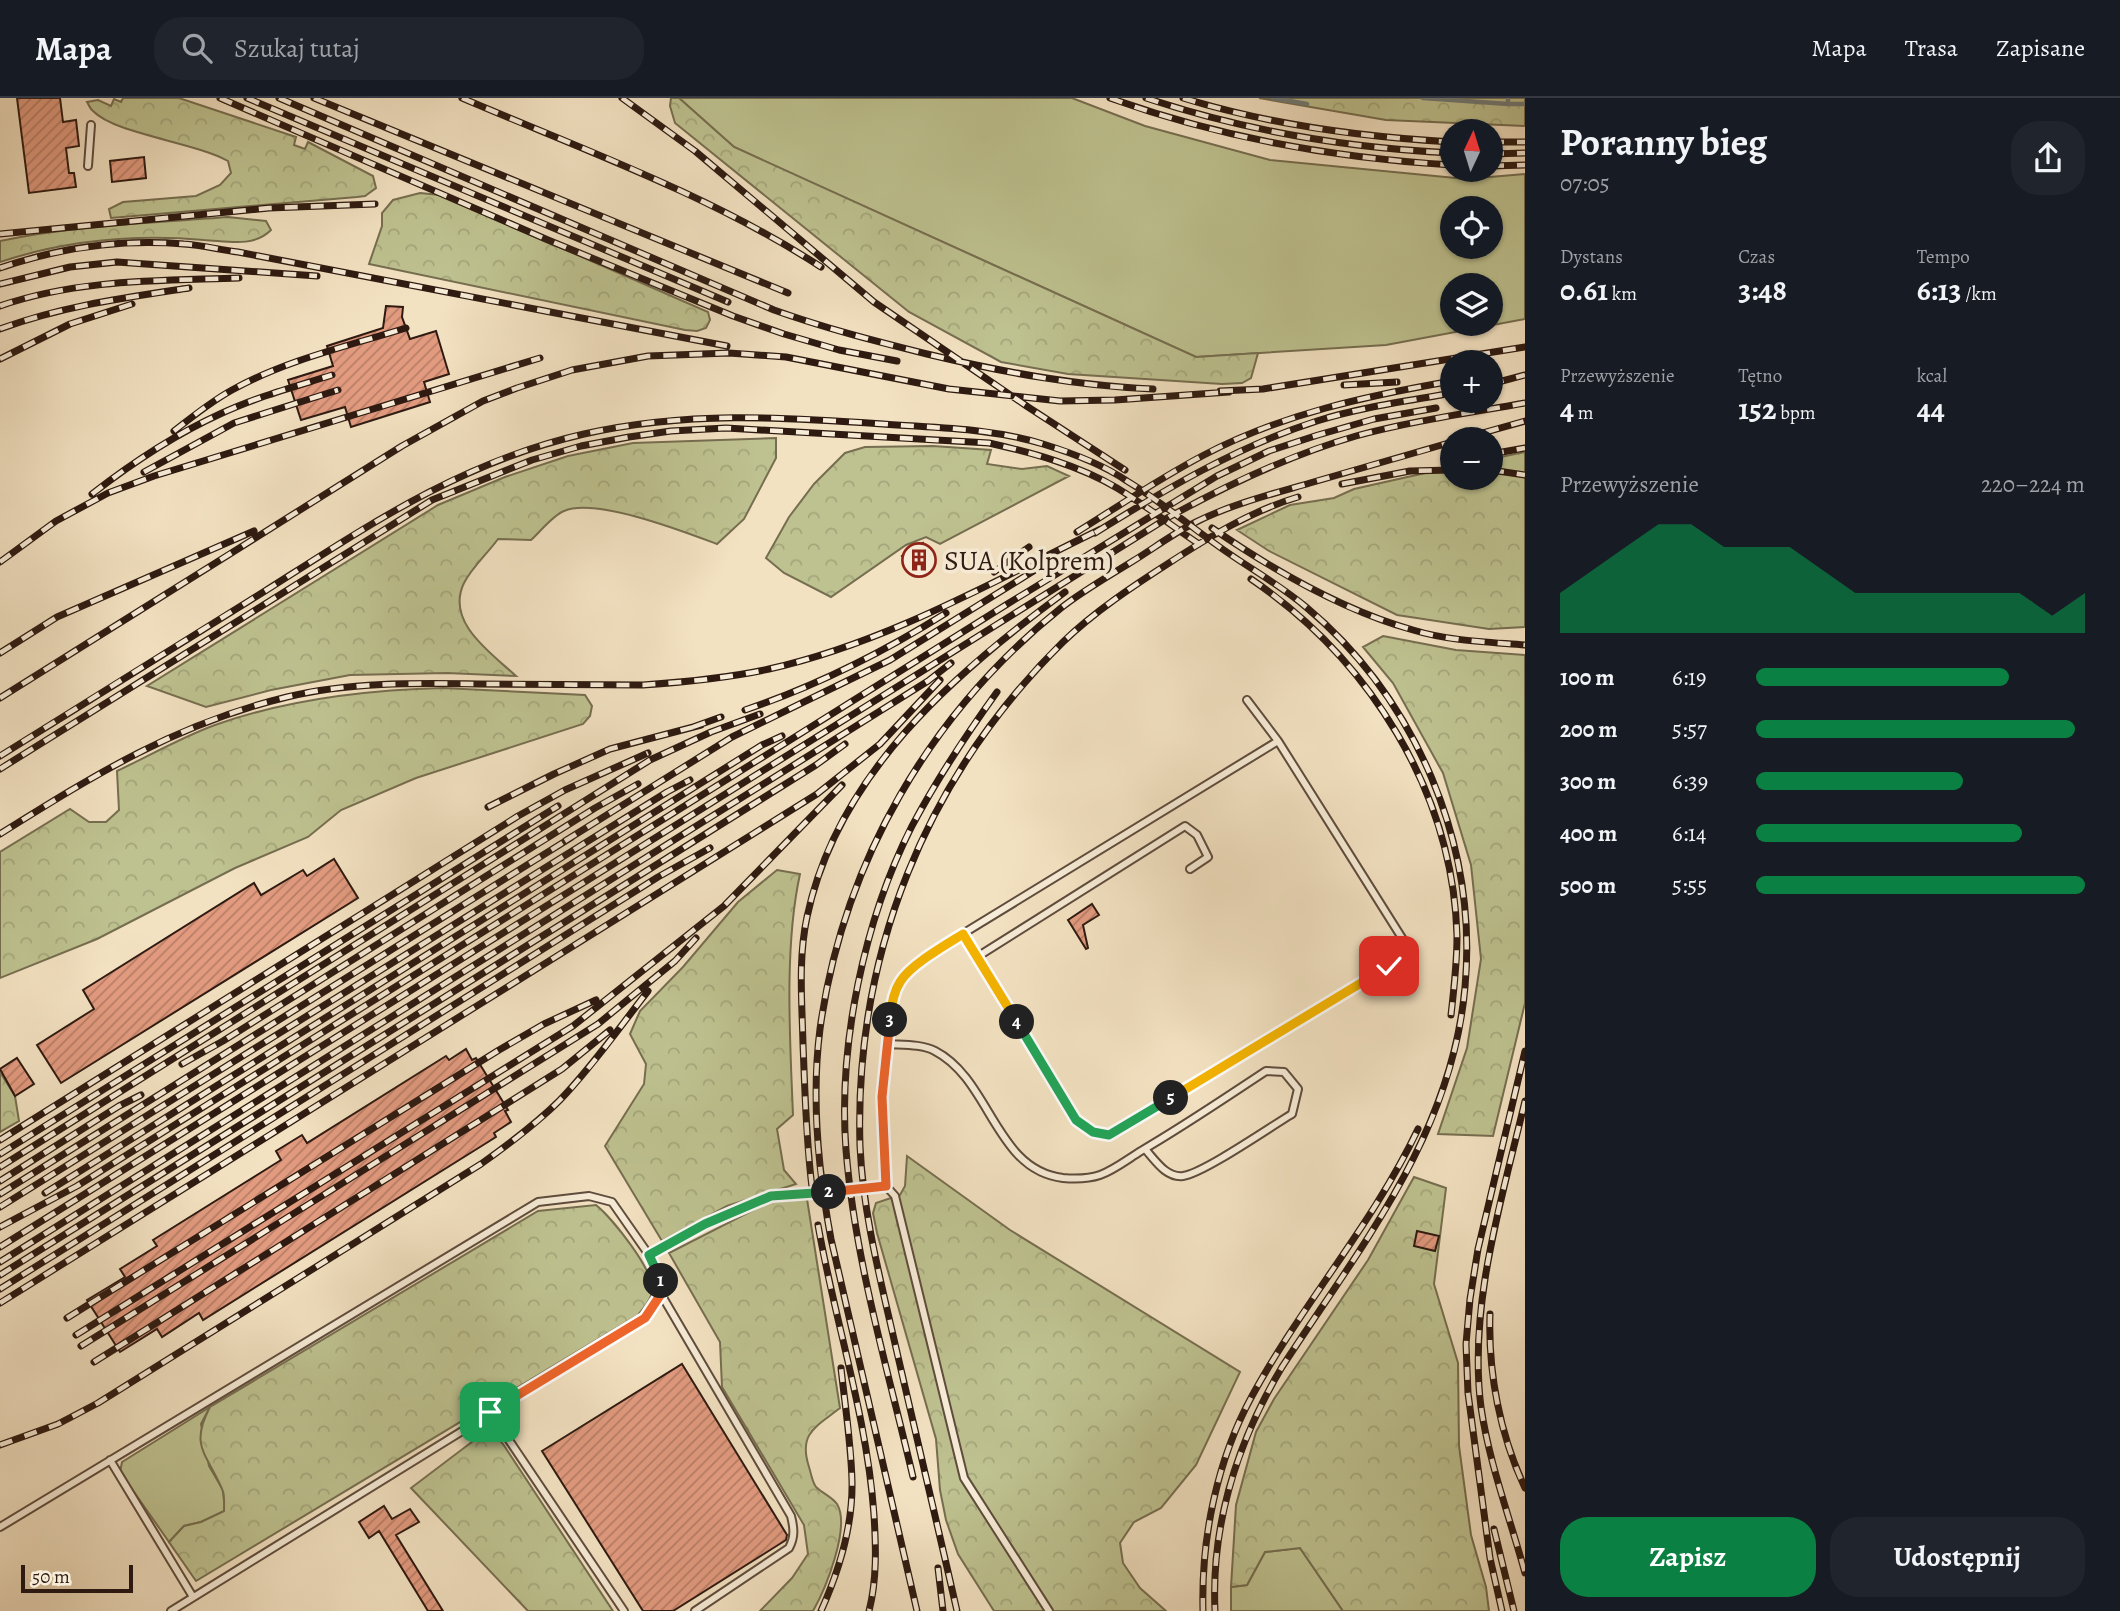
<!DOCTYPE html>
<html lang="pl">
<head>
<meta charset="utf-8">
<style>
	body { margin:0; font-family:Alegreya,serif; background:#20242c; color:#f1f3f6; height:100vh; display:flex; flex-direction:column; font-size:26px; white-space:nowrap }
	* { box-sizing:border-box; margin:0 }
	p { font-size:23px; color:#9ea1a6 }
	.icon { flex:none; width:38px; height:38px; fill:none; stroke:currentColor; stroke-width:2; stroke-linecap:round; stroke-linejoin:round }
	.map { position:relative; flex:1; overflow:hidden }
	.drawer { display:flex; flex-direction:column; background:#171b24; width:595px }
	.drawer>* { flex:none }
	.needle { width:46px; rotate:4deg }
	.tools { position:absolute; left:1440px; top:21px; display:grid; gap:14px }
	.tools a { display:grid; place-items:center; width:63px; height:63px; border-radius:50%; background:#171b24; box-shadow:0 2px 5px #0004; font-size:35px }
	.scale { position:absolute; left:21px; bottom:18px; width:112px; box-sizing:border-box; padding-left:7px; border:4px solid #2e1a11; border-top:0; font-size:19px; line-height:24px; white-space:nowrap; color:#2e1a11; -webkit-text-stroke:5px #f7ecd7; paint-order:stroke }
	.pin { position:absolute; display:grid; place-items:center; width:60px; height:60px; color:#fff; margin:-30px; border-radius:14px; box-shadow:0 4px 10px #0006 }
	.km { position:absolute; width:35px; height:35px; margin:-18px; border-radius:50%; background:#222; color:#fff; font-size:19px; line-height:35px; text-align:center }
	.round { display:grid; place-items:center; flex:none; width:74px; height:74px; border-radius:28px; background:#20242c }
	.head { display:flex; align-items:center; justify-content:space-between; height:119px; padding:0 35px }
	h1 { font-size:38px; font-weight:600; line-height:52px }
	.stats { display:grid; grid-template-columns:repeat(3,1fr); gap:10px; height:119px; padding:7px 35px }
	.stats div { display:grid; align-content:center }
	.stats b { font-size:30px; font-weight:600 }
	.stats small { font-size:19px; font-weight:400 }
	.stats p { font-size:19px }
	.chart { height:196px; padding:14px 35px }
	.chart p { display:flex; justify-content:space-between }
	.chart svg { width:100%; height:126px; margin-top:7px; fill:#0b8043; opacity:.7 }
	.button { display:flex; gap:14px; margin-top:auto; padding:14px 35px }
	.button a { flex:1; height:80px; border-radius:28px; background:#0b8043; color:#fff; font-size:28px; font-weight:600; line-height:80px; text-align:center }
	.button a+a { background:#20242c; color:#f1f3f6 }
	ul { padding:0 35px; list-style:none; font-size:23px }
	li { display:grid; grid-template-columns:112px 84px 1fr; align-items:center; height:52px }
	li i { height:18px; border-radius:9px; background:#0b8043 }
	header { display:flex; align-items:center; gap:42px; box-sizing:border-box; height:98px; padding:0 35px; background:#171b24; border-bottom:2px solid #363941 }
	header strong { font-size:33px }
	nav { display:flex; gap:38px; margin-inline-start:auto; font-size:24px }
	.search { width:490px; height:63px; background:#20242c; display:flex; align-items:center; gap:18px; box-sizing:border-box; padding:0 24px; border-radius:28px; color:#9ea1a6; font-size:26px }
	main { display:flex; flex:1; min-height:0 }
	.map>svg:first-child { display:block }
</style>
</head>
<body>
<header>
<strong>Mapa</strong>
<div class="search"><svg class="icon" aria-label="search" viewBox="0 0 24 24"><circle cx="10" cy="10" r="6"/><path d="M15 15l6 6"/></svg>Szukaj tutaj</div>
<nav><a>Mapa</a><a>Trasa</a><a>Zapisane</a></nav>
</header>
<main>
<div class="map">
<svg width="1525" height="1513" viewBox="0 0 1525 1513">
	<defs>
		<pattern id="forest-crowns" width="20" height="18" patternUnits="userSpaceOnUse" patternTransform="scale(1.75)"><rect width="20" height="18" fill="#bec290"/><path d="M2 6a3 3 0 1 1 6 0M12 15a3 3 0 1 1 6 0" fill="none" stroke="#a4a67b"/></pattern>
		<pattern id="building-hatch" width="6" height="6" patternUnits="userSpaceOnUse" patternTransform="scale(1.75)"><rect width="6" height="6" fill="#e39b80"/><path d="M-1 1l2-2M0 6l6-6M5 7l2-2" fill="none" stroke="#b87e67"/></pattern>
	</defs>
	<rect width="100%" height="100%" fill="#f3e2c2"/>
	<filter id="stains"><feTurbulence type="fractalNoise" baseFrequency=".00286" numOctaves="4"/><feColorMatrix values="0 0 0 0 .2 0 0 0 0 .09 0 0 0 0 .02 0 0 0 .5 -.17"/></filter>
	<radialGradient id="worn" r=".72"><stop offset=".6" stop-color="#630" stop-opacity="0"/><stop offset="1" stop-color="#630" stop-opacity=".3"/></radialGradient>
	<path fill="#bec290" stroke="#766e50" stroke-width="2" fill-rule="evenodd" d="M679,0h393l73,28 125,34 196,19 59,-5v145l-139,26 -190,12 -462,-210zM1452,110h39v39h-39zM1452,187h39v39h-39z
		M210,1309l-9,17 8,42 14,24 2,21 -24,11 -17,4 -15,16 -49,-70 2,-10z
		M1300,1450l43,63h-112v-24l16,-2 18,-33z"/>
	<path fill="url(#forest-crowns)" stroke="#766e50" stroke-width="2" d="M123,0h56l117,39 -2,8 11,4 3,-7 65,34 3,12 -11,8 -8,1 -246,21 -2,-9 14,-7 73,-6 24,-11 11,-12 -3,-12c-34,-19 -113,-27 -135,-50 -3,-2 -4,-6 -6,-9l11,-2 13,6 3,-7 7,3z
		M671,0h8l55,49 462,210 62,-4 -7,25 -9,5 -20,1 -154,-10 -67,-12 -92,-50 -234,-189 -5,-17z
		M1259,0h266v28l-139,-6z
		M420,95l20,2 268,117 2,8 -4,8 -9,3 -12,-1 -316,-66 13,-38v-13l11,-13z
		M228,119l38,4 5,9c-18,18 -44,11 -67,10 -70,-6 -137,0 -204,22v-21c75,-16 153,-18 228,-24z
		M776,340v20l-32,61 -27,25c-32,-12 -122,-47 -153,-33 -12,5 -24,21 -33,29l-33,-1c-10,14 -26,28 -34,44 -19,39 27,70 52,93l-69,-3 -97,2 -79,15 -65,17 -59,-21 291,-181 67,-28 63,-21 65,-13z
		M933,348l58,4 -4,14 35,5 25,-3 22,10 -129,68 -14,-7 -20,8 -75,52 -47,-24 -18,-15 23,-41 25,-33 31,-31 20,-6z
		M1525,354v175l-36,2 -92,-14 -128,-64 -32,-21 53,-25 44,-7 20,-9 98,-22v11h39v-19z
		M1383,538l73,14 69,5v348l-32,133 -55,-2 29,-86 14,-89 -10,-94 -28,-92 -50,-90 -30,-36z
		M443,590l142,7 7,11 -2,10 -7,8 -167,54 -75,32 -33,27 -73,31 -138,71 -97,39v-126l70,-43 19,13h17l13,-12 -2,-39c32,-15 65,-34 98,-46 73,-26 150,-35 228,-37z
		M777,772l23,4c-16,73 -10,166 -7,241l-16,14 7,41 12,14 -69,22 -65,35 -57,-95 39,-62 2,-20 -16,-30 10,-23 43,-44 55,-65z
		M0,974l15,24 4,25 -19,11z
		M907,1058l103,74 230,142 -44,93 -35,43 -27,14 -14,21 3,20 17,25 26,23h-172l-36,-57 -12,-34 -6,-30 -4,-51 -59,-206 -4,-20 3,-10 24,-8 5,-9z
		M1414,1079l32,11 -12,96 24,79 1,83 12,89 15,52 3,24h-146l-43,-63 -35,4 -18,33 -16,2 5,-82 20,-73 18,-33 94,-139z
		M807,1101l33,209c-24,19 -42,25 -31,59 2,6 3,15 7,20 6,6 16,10 21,17 14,23 -12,86 -24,107h-53l32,-33 16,-24 -4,-29 -82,-138 -2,-45 -51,-89 102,-52z
		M596,1107c16,13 60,67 56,87 -1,9 -9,16 -14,23l-442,266 -27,-39 15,-16 17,-4 23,-11c0,-7 1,-16 -2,-22 -15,-36 -33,-42 -12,-82l328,-196z
		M485,1334l10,3 8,9 110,167h-85l-117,-123z"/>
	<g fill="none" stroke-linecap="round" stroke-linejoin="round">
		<path stroke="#717b78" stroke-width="4.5" d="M1273,0l34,6
			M1423,0l85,6
			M1508,0v6h17"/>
	</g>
	<path fill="url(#building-hatch)" stroke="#2e1a11" stroke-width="2" d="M17,0h43l3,24 13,-2 3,26 -13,2 3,25h5l2,14 -47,6z
		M144,59l2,21 -34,4 -2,-21z
		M386,208l17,1 -1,10 8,22 26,-8 13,43 -25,8 6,20 -79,25 -6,-20 -44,13 -13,-40 45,-14 -6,-20 56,-18z
		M923,445l12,20 -20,13 -13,-20z
		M334,761l24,39 -297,185 -24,-38 57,-36 -11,-19 171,-107 7,12 42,-25 4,6z
		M1092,806l7,11 -16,10 5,23 -2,1 -18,-29z
		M466,951l6,11 4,-2 32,52 -3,1 6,11 -17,11 2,4 -293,183 -4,-7 -37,24 -5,-8 -37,23 -33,-52 38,-23 -5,-8 37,-23 -4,-6 128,-80 -5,-9 26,-16 5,8 139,-87 3,4z
		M17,960l17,26 -19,12 -15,-27z
		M1417,1133l22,5 -4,15 -21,-5z
		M682,1266l105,171 -1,5 -113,71h-30l-101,-160z
		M384,1408l8,13 18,-10 9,13 -23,13 47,76h-15l-49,-80 -10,7 -10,-16z"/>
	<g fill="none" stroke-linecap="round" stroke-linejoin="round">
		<g stroke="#5f4c3d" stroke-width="10">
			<path id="lane" d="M88,68l3,-41
				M1247,602l31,41
				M977,859l208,-131 12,9 11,22 -18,12
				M888,946c14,1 34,0 47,7 56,29 60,119 128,127 12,1 25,1 37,-3 14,-5 28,-16 41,-24 43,-25 84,-53 125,-80l18,1 14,17 -6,25c-22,13 -88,59 -109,62 -17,2 -28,-16 -38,-27
				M886,1088l-4,-89 9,-92 10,-25 32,-28 345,-211 124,197 -2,12 -11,16 -280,169 -16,-3 -17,-12 -113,-186
				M661,1196l130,222c3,12 4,21 -2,32l-94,63
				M490,1314l134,199
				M110,1362l83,137
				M0,1429l538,-325 51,-6 23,6 37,53 56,-31 66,-28 115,-10 9,10 69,282 85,133
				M171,1513l474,-293c20,-30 21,-31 4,-63"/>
		</g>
		<use href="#lane" stroke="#f7ecd7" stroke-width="6"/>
		<g stroke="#2e1a11" stroke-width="7">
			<path id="rail" d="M220,0l328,142 185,76 51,18 55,16 58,11
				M247,0l481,204
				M279,0l495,212c50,18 101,31 153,44 75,18 149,32 226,35
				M314,0l474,195
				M462,0c122,52 248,97 359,169
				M622,0l73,53 179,151 154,105 97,63
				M1110,0c111,40 225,60 342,67
				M1146,0c99,33 202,50 306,55
				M1183,0c87,27 179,39 269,44
				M1491,44h34
				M1491,56l34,-1
				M1491,68l34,-1
				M0,136l269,-26 106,-4
				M0,170c58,-20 122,-29 184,-24 18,1 36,6 54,8l489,94
				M0,186l70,-17 47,-5 200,14
				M0,208c78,-27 158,-25 239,-28
				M0,231c63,-23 123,-31 189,-41
				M0,261l70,-35 62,-20
				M1491,286l34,-9
				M1344,287l53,-3
				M1220,293l43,-2 262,-42
				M174,333c19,-15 38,-30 58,-41 54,-30 116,-44 174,-62
				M1461,341l64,-18
				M1491,356l34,-6
				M1491,372l34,5
				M144,374l90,-49 104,-33
				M1342,386l68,-13 42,-1
				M92,396c40,-31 82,-59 128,-80 36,-17 74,-27 112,-39
				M1212,430c61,42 130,82 201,102 36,11 75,12 112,15
				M1077,434c42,-26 83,-54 127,-77 78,-41 162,-59 248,-74
				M1095,435c71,-44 141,-86 222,-112 44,-14 91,-20 135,-28
				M0,464l56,-41 52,-28 46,-17 386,-118
				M994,474l35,-25
				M1251,481c118,80 202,212 206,357 0,26 -3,53 -6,79
				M0,555l57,-36 197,-86
				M0,600l402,-252 81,-45 34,-13 55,-18 76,-14 81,-3 57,4 163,32 111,12 55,-1 114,-8
				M745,612c71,-24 137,-57 201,-97
				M693,629l28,-10
				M0,658c88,-55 176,-110 265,-165 104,-66 196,-129 319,-157 103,-23 195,-17 299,-10 53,4 108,4 160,20 29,9 59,20 84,37 33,20 63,45 94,67 28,20 59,37 85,59 110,92 172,237 159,380 -13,148 -105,260 -183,380 -44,74 -71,157 -67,244
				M0,671l432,-269 100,-40 49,-14 48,-9 42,-6 55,-3 263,15c44,10 89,22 128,45 28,17 55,38 82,56
				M488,709l66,-33 56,-25 91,-24
				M0,736c96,-60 176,-110 287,-137 62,-15 127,-14 191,-13 55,0 110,1 165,1 42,-3 85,-7 126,-16 117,-26 225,-88 332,-140
				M565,743l167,-104 158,-77 145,-90
				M182,966l41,-23 372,-233 43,-24
				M1525,1003c-23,98 -57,205 -44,306 8,56 29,111 44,166
				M0,1042l518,-324 47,-26 83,-37
				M0,1056l558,-348
				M0,1069l650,-407 61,-28 49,-18
				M0,1083l119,-75 22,-11
				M812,1089c-6,-47 -7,-95 -9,-143 -1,-42 -5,-85 4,-127 30,-142 146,-243 258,-325
				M45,1095l717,-448 20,-9
				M0,1096l572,-357
				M0,1109l667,-415 23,-12
				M818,1127c17,97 49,191 56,290 2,32 3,65 -5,96
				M0,1129l77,-41 932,-583 208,-127 52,-25 49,-16 56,-16 62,-11
				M0,1149l1169,-730c60,-33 121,-62 187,-81 55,-15 113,-23 169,-33
				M0,1164l928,-581 23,-18
				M0,1177l816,-510 29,-21
				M0,1191l658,-412 52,-29
				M0,1205l817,-509 63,-50 60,-64
				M1490,1216c-2,59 10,121 35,174
				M67,1220l432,-268 45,-26 52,-24
				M76,1237l497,-309 151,-120 118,-121
				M81,1248l517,-322 77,-63 21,-23
				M94,1264l468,-293 48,-39
				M0,1347l58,-21 40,-21 383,-239c28,-20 55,-40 79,-64 32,-33 59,-72 88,-109
				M913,1379c-25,-107 -58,-216 -67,-327 -8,-105 18,-230 66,-324 25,-47 54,-91 85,-134
				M1494,1431l20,82
				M938,1470l5,43
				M821,1513c18,-40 32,-86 31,-130 -1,-38 -7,-76 -11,-113
				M917,1513l-86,-372c-13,-69 -20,-140 -11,-210 23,-167 110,-316 241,-421 23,-18 48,-32 72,-47 21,-13 41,-28 63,-39 36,-18 76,-28 114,-39 47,-14 95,-27 142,-41
				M957,1513c-20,-88 -41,-176 -61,-263 -15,-66 -33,-134 -36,-202 -6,-192 66,-369 203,-504 31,-30 70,-56 106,-79 40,-26 82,-52 129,-66
				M1203,1513c-2,-73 14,-151 49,-215 50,-92 121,-172 166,-267
				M1502,1513l-12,-53 -22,-165 -2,-49 4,-45 8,-50 47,-198"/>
		</g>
		<use href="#rail" stroke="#f7ecd7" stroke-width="4.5" stroke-dasharray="13" stroke-linecap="butt"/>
	</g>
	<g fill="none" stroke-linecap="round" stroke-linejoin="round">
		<g stroke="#fff" stroke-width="14">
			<path id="split-1" d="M490,1314l155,-94 16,-24v-13"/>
		</g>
		<g stroke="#fff" stroke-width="14">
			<path id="split-2" d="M661,1183l-12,-26 56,-31 66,-28 58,-4"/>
		</g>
		<g stroke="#fff" stroke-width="14">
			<path id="split-3" d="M829,1094l57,-6 -4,-89 8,-77"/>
		</g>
		<g stroke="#fff" stroke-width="14">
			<path id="split-4" d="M890,922c1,-13 3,-27 10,-38 10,-17 47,-38 63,-48l54,88"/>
		</g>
		<g stroke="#fff" stroke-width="14">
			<path id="split-5" d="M1017,924l59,98 17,12 16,3 62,-37"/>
		</g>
		<g stroke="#fff" stroke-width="14">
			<path id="split-6" d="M1171,1000l218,-132"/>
		</g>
		<use href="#split-1" stroke="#f0652b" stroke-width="9"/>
		<use href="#split-2" stroke="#22a559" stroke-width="9"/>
		<use href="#split-3" stroke="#f0652b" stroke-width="9"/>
		<use href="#split-4" stroke="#f5b400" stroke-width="9"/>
		<use href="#split-5" stroke="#22a559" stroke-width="9"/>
		<use href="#split-6" stroke="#f5b400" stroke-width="9"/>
	</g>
	<defs>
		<g id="building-ring" transform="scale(1.75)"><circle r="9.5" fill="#f7ecd7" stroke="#8f2418" stroke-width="1.5"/><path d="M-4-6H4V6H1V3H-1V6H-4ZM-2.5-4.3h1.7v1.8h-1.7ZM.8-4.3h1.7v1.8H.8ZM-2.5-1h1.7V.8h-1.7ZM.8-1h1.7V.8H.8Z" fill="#8f2418"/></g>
	</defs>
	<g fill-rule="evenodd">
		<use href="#building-ring" x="919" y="462"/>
	</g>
	<g text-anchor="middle" stroke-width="7" stroke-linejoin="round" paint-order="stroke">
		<g font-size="28" fill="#2e1a11" stroke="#f7ecd7" text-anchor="start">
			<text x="944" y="472">SUA (Kolprem)</text>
		</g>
	</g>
	<rect width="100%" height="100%" filter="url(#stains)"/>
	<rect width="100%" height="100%" fill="url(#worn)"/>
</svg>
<div class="tools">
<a><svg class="needle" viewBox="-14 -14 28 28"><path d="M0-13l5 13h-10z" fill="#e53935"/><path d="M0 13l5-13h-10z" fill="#9ea1a6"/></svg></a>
<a><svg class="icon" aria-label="locate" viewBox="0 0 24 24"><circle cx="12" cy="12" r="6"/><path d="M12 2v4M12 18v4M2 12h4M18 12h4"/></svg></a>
<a><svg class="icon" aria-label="layers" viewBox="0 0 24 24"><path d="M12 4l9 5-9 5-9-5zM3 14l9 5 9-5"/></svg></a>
<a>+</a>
<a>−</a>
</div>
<div class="scale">50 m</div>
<div class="pin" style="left:490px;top:1314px;background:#1e9e55"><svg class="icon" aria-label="arrive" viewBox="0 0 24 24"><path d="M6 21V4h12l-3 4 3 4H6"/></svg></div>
<div class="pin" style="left:1389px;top:868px;background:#d93025"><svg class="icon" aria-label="check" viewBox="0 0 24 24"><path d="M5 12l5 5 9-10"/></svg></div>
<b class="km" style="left:661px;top:1183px">1</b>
<b class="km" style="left:829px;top:1094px">2</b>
<b class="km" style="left:890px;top:922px">3</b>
<b class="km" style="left:1017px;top:924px">4</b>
<b class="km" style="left:1171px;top:1000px">5</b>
</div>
<section class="drawer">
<div class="head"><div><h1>Poranny bieg</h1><p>07:05</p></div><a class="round"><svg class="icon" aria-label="share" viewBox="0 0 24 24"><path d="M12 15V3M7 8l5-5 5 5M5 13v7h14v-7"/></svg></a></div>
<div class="stats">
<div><p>Dystans</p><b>0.61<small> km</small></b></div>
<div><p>Czas</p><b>3:48</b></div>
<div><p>Tempo</p><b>6:13<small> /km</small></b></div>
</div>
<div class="stats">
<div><p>Przewyższenie</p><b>4<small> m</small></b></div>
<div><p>Tętno</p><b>152<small> bpm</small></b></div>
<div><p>kcal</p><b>44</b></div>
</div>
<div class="chart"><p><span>Przewyższenie</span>220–224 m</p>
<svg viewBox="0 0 160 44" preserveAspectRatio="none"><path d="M0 44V30L10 22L20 14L30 6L40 6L50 14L60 14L70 14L80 22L90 30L100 30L110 30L120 30L130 30L140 30L150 38L160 30V44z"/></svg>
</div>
<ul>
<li><b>100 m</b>6:19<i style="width:77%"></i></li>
<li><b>200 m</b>5:57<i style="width:97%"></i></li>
<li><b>300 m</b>6:39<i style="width:63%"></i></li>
<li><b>400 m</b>6:14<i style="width:81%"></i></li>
<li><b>500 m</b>5:55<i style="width:100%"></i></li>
</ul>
<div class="button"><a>Zapisz</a><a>Udostępnij</a></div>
</section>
</main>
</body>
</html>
